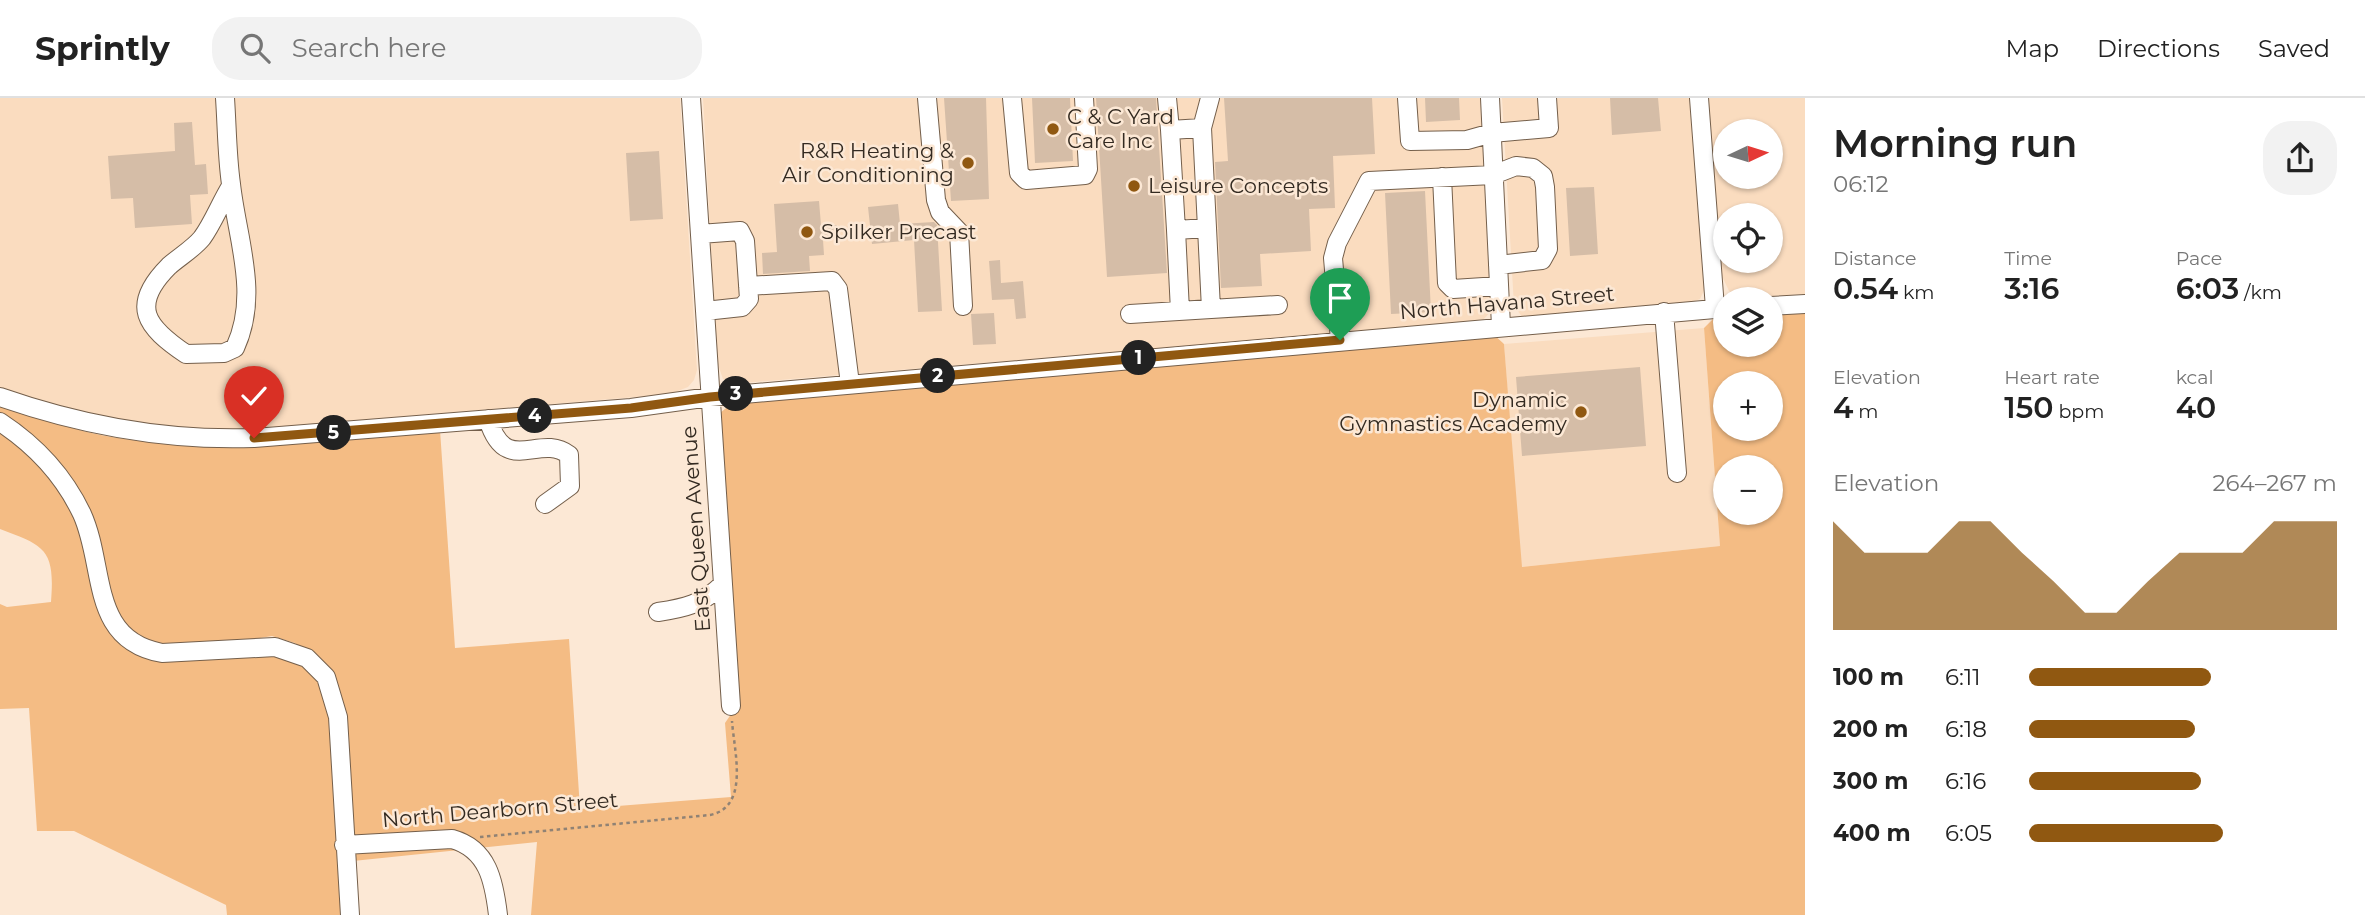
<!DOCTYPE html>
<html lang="en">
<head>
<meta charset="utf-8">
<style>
	body { margin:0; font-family:Montserrat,sans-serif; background:#f2f2f2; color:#222; height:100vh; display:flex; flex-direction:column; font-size:26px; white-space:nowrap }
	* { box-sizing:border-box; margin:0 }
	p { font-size:23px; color:#767676 }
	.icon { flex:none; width:38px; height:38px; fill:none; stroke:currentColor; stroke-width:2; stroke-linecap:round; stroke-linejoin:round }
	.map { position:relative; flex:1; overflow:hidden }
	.side { display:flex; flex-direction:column; background:#fff; width:560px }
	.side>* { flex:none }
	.needle { width:46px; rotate:86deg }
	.tools { position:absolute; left:1713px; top:21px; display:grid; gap:14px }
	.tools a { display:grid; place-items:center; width:70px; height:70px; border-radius:50%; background:#fff; box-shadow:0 2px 5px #0004; font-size:35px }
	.pin { position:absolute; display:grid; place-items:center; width:60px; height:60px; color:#fff; margin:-72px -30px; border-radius:50% 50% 50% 0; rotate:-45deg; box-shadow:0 0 7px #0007 }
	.pin .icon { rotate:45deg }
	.km { position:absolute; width:35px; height:35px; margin:-18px; border-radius:50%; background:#222; color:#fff; font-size:19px; line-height:35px; text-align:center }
	.round { display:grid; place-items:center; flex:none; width:74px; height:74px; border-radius:28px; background:#f2f2f2 }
	.head { display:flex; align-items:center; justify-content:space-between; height:119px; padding:0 28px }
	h1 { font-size:38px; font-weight:600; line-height:52px }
	.metrics { display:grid; grid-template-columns:repeat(3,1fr); gap:10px; height:119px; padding:7px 28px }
	.metrics div { display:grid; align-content:center }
	.metrics b { font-size:30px; font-weight:600 }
	.metrics small { font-size:19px; font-weight:400 }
	.metrics p { font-size:19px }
	.chart { height:196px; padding:14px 28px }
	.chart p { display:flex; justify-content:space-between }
	.chart svg { width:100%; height:126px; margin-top:7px; fill:#905811; opacity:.7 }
	ul { padding:0 28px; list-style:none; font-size:23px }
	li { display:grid; grid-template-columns:112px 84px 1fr; align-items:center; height:52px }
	li i { height:18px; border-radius:9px; background:#905811 }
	header { display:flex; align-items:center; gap:42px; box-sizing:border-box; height:98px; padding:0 35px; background:#fff; border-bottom:2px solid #e0e0e0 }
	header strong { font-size:33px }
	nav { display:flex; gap:38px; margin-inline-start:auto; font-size:24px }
	.search { width:490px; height:63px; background:#f2f2f2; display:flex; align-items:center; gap:18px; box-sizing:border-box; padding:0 24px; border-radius:28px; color:#767676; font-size:26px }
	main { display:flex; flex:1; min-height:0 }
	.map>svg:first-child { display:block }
</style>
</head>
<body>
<header>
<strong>Sprintly</strong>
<div class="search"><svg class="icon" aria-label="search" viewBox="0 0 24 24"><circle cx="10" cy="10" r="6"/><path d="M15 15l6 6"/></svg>Search here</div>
<nav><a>Map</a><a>Directions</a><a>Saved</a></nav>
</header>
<main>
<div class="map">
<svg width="1805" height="817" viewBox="0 0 1805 817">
	<rect width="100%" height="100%" fill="#fce8d5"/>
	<path fill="#fadcbf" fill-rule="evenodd" d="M0,0h680l17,272 -3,10 -6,7 -18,7 -462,39 -84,-8 -124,-37z
		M703,0h779l12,210 -12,13 -750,63 -9,-5 -6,-17z
		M1502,0h187l19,184 -8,17 -12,5 -165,14 -9,-12z
		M1708,0h97v196l-66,4 -10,-7 -7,-15zM1726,33h45v46h-45zM1726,117h45v46h-45z
		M1704,230l16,218 -199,21 -17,-223z"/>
	<path fill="#f4bc84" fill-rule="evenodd" d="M1805,211v606h-1274l6,-73 -184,19 -10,-145 -23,-57 -25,-16 -23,-7 -81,13 -30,-2 -24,-8 -26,-32 -22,-95 -89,-96v-12c38,14 78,28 118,34 106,16 216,-1 322,-8l15,218 114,-9 11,170 151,-12 -6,-74 11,-16 -16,-294 16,-13 756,-67 12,11 18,223 198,-21 -16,-218 11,-11 10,-1 1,29h45v-33zM1726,285h45v46h-45zM1726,369h45v46h-45z
		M0,330l55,50 23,37 23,94 10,25 20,15 145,5c31,9 39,16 53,44l15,217h-117l-1,-10 -152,-74h-37l-8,-123 -29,1v-105l7,3 44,-5c4,-52 -5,-56 -51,-73z"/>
	<path fill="#d5bda7" d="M944,0h42l3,101 -38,2z
		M1032,0h38l3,63 -38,2z
		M1096,0h60l11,175 -60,4z
		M1224,0h148l3,56 -42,2 2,52 -26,1 2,42 -51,3 2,32 -41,2 -6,-126 13,-1z
		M1425,0h34l1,22 -34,2z
		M1610,0h48l3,33 -49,4z
		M192,24l3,43 11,-1 2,30 -18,1 2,29 -57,4 -2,-30 -22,1 -3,-43 67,-5 -1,-28z
		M659,53l4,68 -33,2 -4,-68z
		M1594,89l4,67 -28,2 -4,-68z
		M1425,93l6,121 -40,2 -6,-121z
		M819,103l2,24h16l1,14 -15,1 1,15 -15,1 1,15 -47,3 -1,-21 15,-1 -3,-48z
		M898,106l2,20 34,-2 3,3 5,86 -24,1 -4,-72 -42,4 -4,-37z
		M1000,162l1,23 22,-2 3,37 -10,1 -2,-20 -22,1 -3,-39z
		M994,215l2,31 -23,1 -2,-31z
		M1640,269l6,79 -124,10 -6,-79z"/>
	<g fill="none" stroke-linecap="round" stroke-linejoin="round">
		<g stroke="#745f4b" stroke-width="20">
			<path id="minor" d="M225,0c2,29 2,58 6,86 6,55 29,110 4,164l-11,5 -38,1c-40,-27 -57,-48 -17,-88 10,-9 24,-17 33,-28 11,-15 19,-36 29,-52
				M691,0l40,608
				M927,0l9,102 4,12 19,20 4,74
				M1012,0l7,75 7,7 59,-5 3,-6 -4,-71
				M1167,0l3,32
				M1210,0l-8,30 -32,2 6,100 31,-2 4,81 67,-4
				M1407,0l3,43 57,-1 25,-7 57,-5 -2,-30
				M1490,0l11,228
				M1699,0l16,210
				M1202,30l5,100
				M1442,79l5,106 6,6 46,-3
				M1176,132l4,81
				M700,136l40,-3 5,10 4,58 -7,8 -37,4
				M748,188l84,-5 6,8 12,95
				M1771,208l34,-2
				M1664,214l13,161
				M1130,216l81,-5
				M1340,242l-7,-82 4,-15 32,-62 124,-6 23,-9 17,2 10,8 2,11 3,62 -6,11 -44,5
				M0,299c83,29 166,44 254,41l377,-30 79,-11 1016,-89
				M488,321c18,59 51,13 81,36l1,31 -25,18
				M0,324c35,23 64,54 82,92 24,53 7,126 80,139l113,-6 32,11 19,19 12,40 12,198
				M658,514c27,-4 44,-8 64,-27
				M344,747l108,-6c36,10 42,42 46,76"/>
		</g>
		<path stroke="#908274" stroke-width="2.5" stroke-dasharray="3.5 3.5" stroke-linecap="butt" d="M480,739l230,-22c40,-8 24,-64 22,-94"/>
		<use href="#minor" stroke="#fff" stroke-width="18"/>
	</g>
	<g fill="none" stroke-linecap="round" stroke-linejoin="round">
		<g stroke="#fff" stroke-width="14">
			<path id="route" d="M254,340l377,-30 79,-11 630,-57"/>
		</g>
		<use href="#route" stroke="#905811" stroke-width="9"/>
	</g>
	<g fill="#905811" stroke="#fce8d5" stroke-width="2.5">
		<circle cx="1053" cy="31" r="7"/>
		<circle cx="968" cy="65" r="7"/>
		<circle cx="1134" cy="88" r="7"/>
		<circle cx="807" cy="134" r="7"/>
		<circle cx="1581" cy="314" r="7"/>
	</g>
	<g text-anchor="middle" stroke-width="5" stroke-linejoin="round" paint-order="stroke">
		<g font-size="21" fill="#332a21" stroke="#fce8d5" text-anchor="start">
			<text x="1067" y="26">C &amp; C Yard<tspan x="1067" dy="24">Care Inc</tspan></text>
			<text x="954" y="60" text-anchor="end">R&amp;R Heating &amp;<tspan x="954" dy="24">Air Conditioning</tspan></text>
			<text x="1148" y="95">Leisure Concepts</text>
			<text x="821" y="141">Spilker Precast</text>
			<text x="1567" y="309" text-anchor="end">Dynamic<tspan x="1567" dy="24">Gymnastics Academy</tspan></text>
		</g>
		<g font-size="21" fill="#332a21" stroke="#fce8d5">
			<text transform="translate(1507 205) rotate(-5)" y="7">North Havana Street</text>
			<text transform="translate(696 431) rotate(-94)" y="7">East Queen Avenue</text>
			<text transform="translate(500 712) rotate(-5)" y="7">North Dearborn Street</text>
		</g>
	</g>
</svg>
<div class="tools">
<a><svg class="needle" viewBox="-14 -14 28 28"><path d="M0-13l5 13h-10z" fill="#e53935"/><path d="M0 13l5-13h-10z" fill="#767676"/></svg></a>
<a><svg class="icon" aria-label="locate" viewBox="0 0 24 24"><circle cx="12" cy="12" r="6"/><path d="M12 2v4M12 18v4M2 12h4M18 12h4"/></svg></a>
<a><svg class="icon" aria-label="layers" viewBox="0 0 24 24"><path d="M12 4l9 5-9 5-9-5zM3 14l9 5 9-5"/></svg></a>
<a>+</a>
<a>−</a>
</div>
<div class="pin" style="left:1340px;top:242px;background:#1e9e55"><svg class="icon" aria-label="arrive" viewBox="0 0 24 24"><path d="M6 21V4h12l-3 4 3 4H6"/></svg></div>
<div class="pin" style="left:254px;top:340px;background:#d93025"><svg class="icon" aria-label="check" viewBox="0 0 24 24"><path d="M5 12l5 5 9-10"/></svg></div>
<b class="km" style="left:1139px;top:260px">1</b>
<b class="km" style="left:938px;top:278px">2</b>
<b class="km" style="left:736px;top:296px">3</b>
<b class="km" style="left:535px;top:318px">4</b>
<b class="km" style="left:334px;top:335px">5</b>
</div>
<section class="side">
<div class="head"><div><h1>Morning run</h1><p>06:12</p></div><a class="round"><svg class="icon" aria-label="share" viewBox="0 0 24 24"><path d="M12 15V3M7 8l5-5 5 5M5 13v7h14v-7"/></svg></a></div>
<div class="metrics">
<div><p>Distance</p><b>0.54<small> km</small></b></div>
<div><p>Time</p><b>3:16</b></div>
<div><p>Pace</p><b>6:03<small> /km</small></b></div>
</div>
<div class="metrics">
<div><p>Elevation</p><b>4<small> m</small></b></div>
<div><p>Heart rate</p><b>150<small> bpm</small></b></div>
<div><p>kcal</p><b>40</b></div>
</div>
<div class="chart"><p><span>Elevation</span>264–267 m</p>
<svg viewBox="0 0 160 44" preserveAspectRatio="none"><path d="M0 44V6L10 17L20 17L30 17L40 6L50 6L60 17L70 27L80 38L90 38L100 27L110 17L120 17L130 17L140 6L150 6L160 6V44z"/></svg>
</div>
<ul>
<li><b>100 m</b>6:11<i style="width:59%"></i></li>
<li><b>200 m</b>6:18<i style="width:54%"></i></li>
<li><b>300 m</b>6:16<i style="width:56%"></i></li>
<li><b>400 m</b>6:05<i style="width:63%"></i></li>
</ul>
</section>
</main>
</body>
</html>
